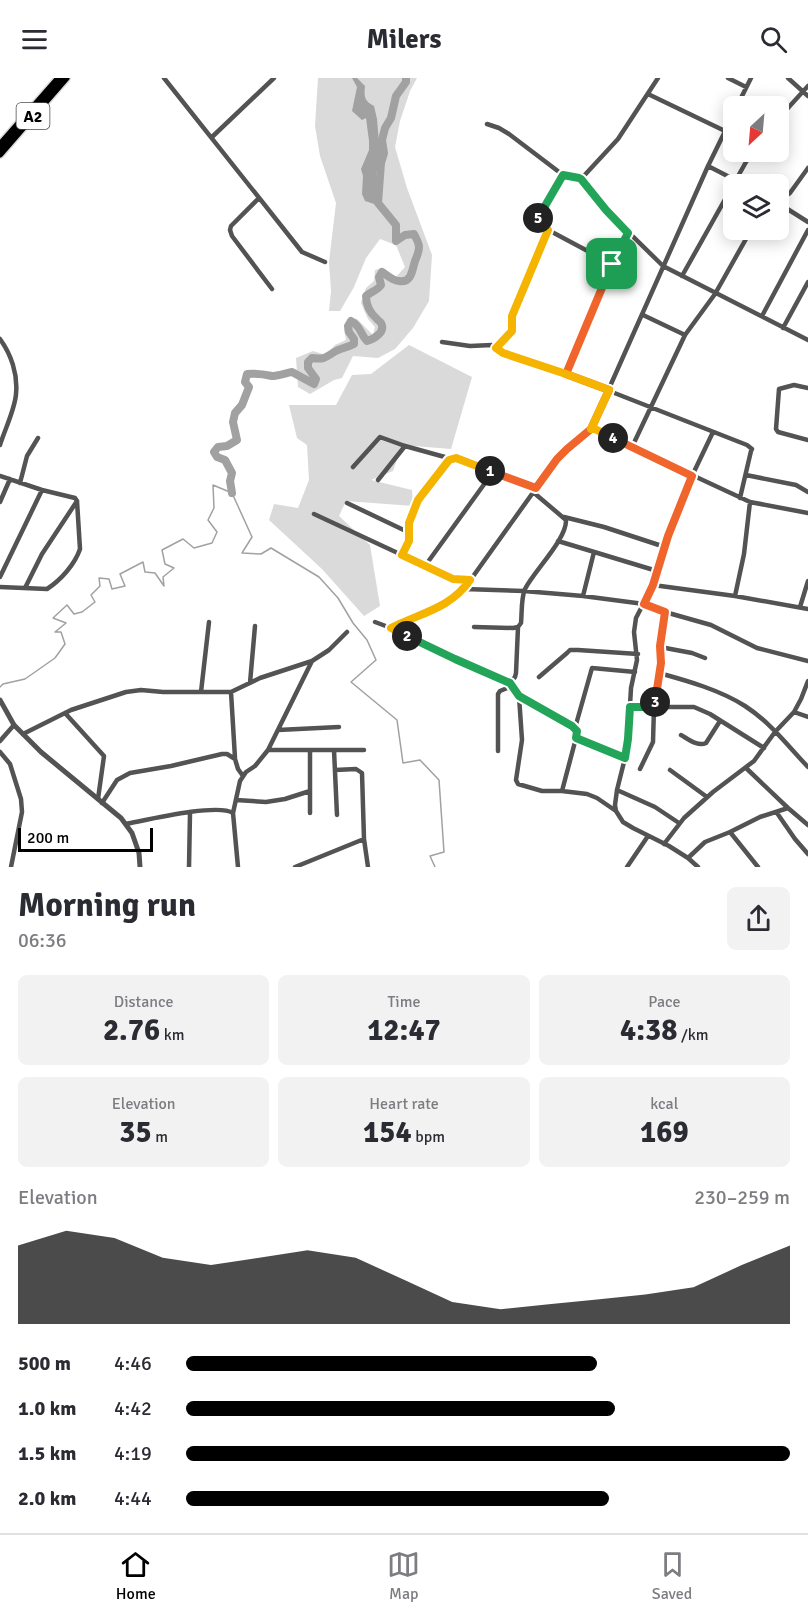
<!DOCTYPE html>
<html lang="en">
<head>
<meta charset="utf-8">
<style>
	body { margin:0; font-family:Signika,sans-serif; background:#f2f2f3; color:#2b2b33; height:100vh; display:flex; flex-direction:column; font-size:22px; white-space:nowrap }
	* { box-sizing:border-box; margin:0 }
	p { font-size:20px; color:#7c7c81 }
	.icon { flex:none; width:33px; height:33px; fill:none; stroke:currentColor; stroke-width:2; stroke-linecap:round; stroke-linejoin:round }
	.map { position:relative; height:789px; overflow:hidden }
	.panel { display:flex; flex-direction:column; background:#fff; flex:1 }
	.panel>* { flex:none }
	.needle { width:39px; rotate:206deg }
	.tools { position:absolute; left:723px; top:18px; display:grid; gap:12px }
	.tools a { display:grid; place-items:center; width:66px; height:66px; border-radius:9px; background:#fff; box-shadow:0 3px 15px #0003; font-size:30px }
	.scale { position:absolute; left:18px; bottom:15px; width:135px; box-sizing:border-box; padding-left:6px; border:3px solid #000; border-top:0; font-size:16px; line-height:21px; white-space:nowrap; color:#000; -webkit-text-stroke:4px #fff; paint-order:stroke }
	.pin { position:absolute; display:grid; place-items:center; width:51px; height:51px; color:#fff; margin:-26px; border-radius:12px; box-shadow:0 3px 9px #0006 }
	.km { position:absolute; width:30px; height:30px; margin:-15px; border-radius:50%; background:#222; color:#fff; font-size:16px; line-height:30px; text-align:center }
	.round { display:grid; place-items:center; flex:none; width:63px; height:63px; border-radius:9px; background:#f2f2f3 }
	.head { display:flex; align-items:center; justify-content:space-between; height:102px; padding:0 18px }
	h1 { font-size:33px; font-weight:800; line-height:45px }
	.stats { display:grid; grid-template-columns:repeat(3,1fr); gap:9px; height:102px; padding:6px 18px }
	.stats div { display:grid; align-content:center; border-radius:9px; background:#f2f2f3; text-align:center }
	.stats b { font-size:30px; font-weight:800 }
	.stats small { font-size:16px; font-weight:400 }
	.stats p { font-size:16px }
	.chart { height:168px; padding:12px 18px }
	.chart p { display:flex; justify-content:space-between }
	.chart svg { width:100%; height:108px; margin-top:6px; fill:#000; opacity:.7 }
	ul { padding:0 18px; list-style:none; font-size:20px }
	li { display:grid; grid-template-columns:96px 72px 1fr; align-items:center; height:45px }
	li i { height:15px; border-radius:8px; background:#000 }
	header { display:flex; justify-content:space-between; align-items:center; height:78px; padding:0 18px; background:#fff; font-size:27px; font-weight:800 }
	.menu { display:flex; justify-content:space-around; align-items:center; height:84px; border-top:2px solid #e1e1e2; background:#fff; font-size:16px; color:#7c7c81 }
	.menu a { display:grid; justify-items:center; gap:3px }
	.menu .current { color:#000 }
	.map>svg:first-child { display:block }
</style>
</head>
<body>
<header><svg class="icon" aria-label="menu" viewBox="0 0 24 24"><path d="M4 6h16M4 12h16M4 18h16"/></svg>Milers<svg class="icon" aria-label="search" viewBox="0 0 24 24"><circle cx="10" cy="10" r="6"/><path d="M15 15l6 6"/></svg></header>
<div class="map">
<svg width="808" height="789" viewBox="0 0 808 789">
	<rect width="100%" height="100%" fill="#fff"/>
	<path fill="#dadada" d="M318,0h99l-7,13 -10,30 -5,26 12,41 25,67 -3,46 -16,27 -18,21 -17,9 -25,-2 -11,22 -8,2 -24,14 -12,-7 -2,-29 17,-7 13,4 9,-10 11,-5 -2,-10 4,-12 9,1 16,16 2,-8 -7,-8 -7,-16 5,-15 8,-7 1,-11 7,-2 14,9 9,-10 -9,-22 -16,-6 -14,19 -12,29 -14,24h-11l2,-20 -2,-29 7,-59 -16,-47 -5,-30z
		M409,267l63,32 -21,72 -49,-4 -9,26 -22,9 41,10 1,16 -67,-5 -7,15 31,29 10,61 -16,10 -42,-47 -53,-49 5,-16 24,4 11,-28 -2,-35 -10,-7 -8,-33h47l16,-30 19,-1z"/>
	<path fill="#a1a1a1" d="M352,0h5l8,8c-1,10 -1,15 9,20l3,13 2,24 3,11 -6,20 1,31 -12,-4 -3,-7 1,-18 -2,-7 8,-19v-9l-3,-23 -4,2 -10,-9 5,-24z"/>
	<g fill="none" stroke-linecap="round" stroke-linejoin="round">
		<path stroke="#a1a1a1" stroke-width="1.5" d="M0,609l3,-3 22,-5 30,-21 10,-14 -4,-12h-6l11,-9 -13,-5 14,-13 7,9 8,-2 13,-10 -4,-7 9,-9 -1,-8 10,1 3,10 13,-3 -5,-12 23,-12 2,10 10,1 9,13 -1,-9 11,-9 -9,-4 -3,-14 21,-11 11,9 18,-5 5,-11 -9,-12 6,-12 -1,-23 19,8 20,44 -10,16 19,1 10,-6 48,29 19,21 15,25 14,17 9,20 -25,22 46,38 6,43 17,-3 19,20 5,72 -14,4 5,11"/>
		<path stroke="#a1a1a1" stroke-width="8" d="M232,415l-2,-12 2,-8 -7,-13 -8,-3 -3,-5 4,-5 9,-1 10,-6 -4,-18 2,-9 7,-8 7,-18 -4,-5 2,-8c9,-1 16,0 25,2 5,0 14,-3 20,-4l22,12 2,-5 -8,-11v-6l4,-4c15,2 14,-2 26,-8 5,-2 10,-3 16,-6v-5l-5,-7 -1,-6 3,-5c10,5 9,13 16,20 7,-2 19,-9 14,-18 -1,-2 -3,-2 -4,-4 -7,-6 -11,-14 -11,-23 5,-4 12,-6 15,-11l-2,-8 3,-5c5,3 11,9 17,9 13,2 13,-11 16,-20 2,-5 4,-9 4,-14 0,-4 -3,-9 -5,-13l-9,1 -9,6v-16l-18,-22 3,-40 3,-10 -2,-13 3,-12 6,-10 5,-22 10,-14v-4"/>
		<g stroke="#dbdbdb" stroke-width="10">
			<path id="trunk" d="M0,67l59,-67
				M0,76l66,-76"/>
		</g>
		<path stroke="#535353" stroke-width="4.5" d="M164,0l138,174 23,10
			M728,0l18,9
			M788,0l20,18
			M648,16l77,37
			M737,28l14,-28
			M778,41l30,-33
			M487,46l12,4 10,6 54,41 13,2 5,2 25,31 57,56 145,74
			M212,59l62,-59
			M708,88l35,18
			M563,97l-26,46v3l75,40
			M581,101l37,-40 40,-61
			M259,120l-28,28 -1,4 2,6 40,53
			M778,124l12,-9 18,-25
			M778,125l30,19
			M682,198l64,-114 7,-10
			M643,237l42,20
			M762,238l46,-86
			M783,250l25,-46
			M0,261c11,15 18,35 16,55 -1,15 -11,35 -16,51
			M442,264l28,4 22,-1 11,8 63,21 181,71 5,4 -1,2 -11,47
			M496,270l16,-17v-15l36,-86
			M566,296l46,-110 16,-31
			M808,310l-14,-3 -15,4 -3,40 2,3 30,8
			M591,351l117,-263 26,-53
			M632,369l53,-112 30,-41 36,-64
			M353,389l27,-30 25,9 47,13
			M746,397l50,10 12,7
			M0,398l42,14 33,8 2,3 3,48c-5,15 -19,31 -33,40l-47,-2
			M378,402l27,-34
			M20,405l7,-27 11,-18
			M0,424l10,-23
			M347,425l63,30
			M314,436l88,41
			M564,439l40,10 61,20
			M558,463l99,30
			M425,488l68,-94
			M0,499l42,-87
			M470,502l-17,-1 -51,-24 7,-14v-18l9,-23 31,-40 7,-2 80,30
			M653,507l82,11 73,13
			M25,510l17,-34 35,-53
			M464,511l60,2 59,5 61,8 21,8 46,13 46,23 51,13
			M583,518l11,-44
			M735,518l9,-42 6,-52
			M800,529l8,-26
			M665,534l-5,35 -1,26c29,8 61,17 86,33 25,16 43,40 63,61
			M375,544l16,6 23,-9 33,-16 17,-14 93,-130 10,-10 26,-20 157,73 58,11
			M474,549l39,1 5,-1 3,-4c1,-10 0,-25 4,-34 9,-18 42,-50 41,-69l-33,-28
			M391,550l64,31 55,24 9,13 3,44 -6,40 2,4 24,7h20l25,3 10,4 19,13 7,11 10,6 36,18 19,12 10,9
			M660,569l32,6 13,5
			M539,599l28,-24 3,-3h8l60,4
			M250,605l5,-57
			M510,605l5,-6 1,-4 2,-46
			M201,614l8,-70
			M231,614l4,66
			M519,618l53,30 5,5 -1,7
			M630,629h64l16,7 54,34
			M794,634l14,5
			M65,635l39,43 -6,43
			M575,650l17,-60 43,4
			M278,652l61,-3
			M23,656l48,-24 55,-18 15,-2 22,2h68l29,-14 52,-17 17,-11 18,-18
			M681,657c7,4 17,12 25,8l14,-22
			M0,663l14,-16
			M268,672h96
			M310,672v63
			M334,672l3,65
			M498,673v-57l2,-3 12,-5
			M0,674l10,12 11,35 1,13 -11,55
			M746,690l42,40
			M640,691l13,-27 1,-35 5,-34
			M335,692l21,-1 6,4 2,66
			M670,692l37,27
			M617,712l38,17 24,16
			M562,713l14,-53 49,20
			M236,722l30,2 19,-3 25,-8
			M102,725l15,-23 13,-7 41,-7 51,-12h5l8,5 3,10 5,7
			M616,733l-1,-6 2,-15 8,-32 3,-19 3,-51 6,-28 -3,-28 2,-14 17,-33 15,-49 24,-60 21,-44
			M777,735l18,26 13,15
			M126,746c21,-4 91,-21 107,-11
			M730,754l28,35
			M664,766l20,-26 29,-26 41,-31 21,-29 19,-20 7,-13 7,-18
			M688,780l17,-16 25,-10 30,-15 28,-9 20,17
			M189,789l1,-54
			M238,789l-5,-54 7,-32 6,-9 9,-6 13,-16 44,-89
			M295,789l69,-28 4,28
			M627,789l21,-31"/>
		<path stroke="#535353" stroke-width="5" d="M0,622l14,25 27,27 80,66 11,15 7,20 1,14"/>
		<use href="#trunk" stroke="#000" stroke-width="7"/>
	</g>
	<g fill="none" stroke-linecap="round" stroke-linejoin="round">
		<g stroke="#fff" stroke-width="12">
			<path id="split-1" d="M490,393l46,17 21,-29 10,-10 24,-20 18,-39 -43,-16 46,-110"/>
		</g>
		<g stroke="#fff" stroke-width="12">
			<path id="split-2" d="M407,558l-16,-8c29,-15 59,-19 79,-48l-17,-1 -51,-24 7,-14v-18l9,-23 31,-40 7,-2 34,13"/>
		</g>
		<g stroke="#fff" stroke-width="12">
			<path id="split-3" d="M407,558l48,23 55,24 9,13 53,30 5,5 -1,7 49,20 3,-19 2,-32h24l1,-5"/>
		</g>
		<g stroke="#fff" stroke-width="12">
			<path id="split-4" d="M613,360l79,38 -24,60 -15,49 -9,19 21,8 -5,34 1,17 -6,39"/>
		</g>
		<g stroke="#fff" stroke-width="12">
			<path id="split-5" d="M538,140l-1,6 11,6 -36,86v15l-16,17 7,5 63,21 43,16 -18,39h4l18,9"/>
		</g>
		<g stroke="#fff" stroke-width="12">
			<path id="split-6" d="M538,140l25,-43 16,3 2,1 25,31 22,23 -16,31"/>
		</g>
		<use href="#split-1" stroke="#f0652b" stroke-width="8"/>
		<use href="#split-2" stroke="#f5b400" stroke-width="8"/>
		<use href="#split-3" stroke="#22a559" stroke-width="8"/>
		<use href="#split-4" stroke="#f0652b" stroke-width="8"/>
		<use href="#split-5" stroke="#f5b400" stroke-width="8"/>
		<use href="#split-6" stroke="#22a559" stroke-width="8"/>
	</g>
	<g text-anchor="middle" stroke-width="4.5" stroke-linejoin="round" paint-order="stroke">
		<rect fill="#fff" stroke="#4c4c4c" stroke-width="1.5" x="16.5" y="25" width="33" height="26" rx="4.5"/>
		<g font-size="16" font-weight="bold" fill="#000">
			<text x="33" y="44">A2</text>
		</g>
	</g>
</svg>
<div class="tools">
<a><svg class="needle" viewBox="-14 -14 28 28"><path d="M0-13l5 13h-10z" fill="#e53935"/><path d="M0 13l5-13h-10z" fill="#7c7c81"/></svg></a>
<a><svg class="icon" aria-label="layers" viewBox="0 0 24 24"><path d="M12 4l9 5-9 5-9-5zM3 14l9 5 9-5"/></svg></a>
</div>
<div class="scale">200 m</div>
<div class="pin" style="left:612px;top:186px;background:#1e9e55"><svg class="icon" aria-label="arrive" viewBox="0 0 24 24"><path d="M6 21V4h12l-3 4 3 4H6"/></svg></div>
<b class="km" style="left:490px;top:393px">1</b>
<b class="km" style="left:407px;top:558px">2</b>
<b class="km" style="left:655px;top:624px">3</b>
<b class="km" style="left:613px;top:360px">4</b>
<b class="km" style="left:538px;top:140px">5</b>
</div>
<section class="panel">
<div class="head"><div><h1>Morning run</h1><p>06:36</p></div><a class="round"><svg class="icon" aria-label="share" viewBox="0 0 24 24"><path d="M12 15V3M7 8l5-5 5 5M5 13v7h14v-7"/></svg></a></div>
<div class="stats">
<div><p>Distance</p><b>2.76<small> km</small></b></div>
<div><p>Time</p><b>12:47</b></div>
<div><p>Pace</p><b>4:38<small> /km</small></b></div>
</div>
<div class="stats">
<div><p>Elevation</p><b>35<small> m</small></b></div>
<div><p>Heart rate</p><b>154<small> bpm</small></b></div>
<div><p>kcal</p><b>169</b></div>
</div>
<div class="chart"><p><span>Elevation</span>230–259 m</p>
<svg viewBox="0 0 160 44" preserveAspectRatio="none"><path d="M0 44V12L10 6L20 9L30 17L40 20L50 17L60 14L70 17L80 26L90 35L100 38L110 36L120 34L130 32L140 29L150 20L160 12V44z"/></svg>
</div>
<ul>
<li><b>500 m</b>4:46<i style="width:68%"></i></li>
<li><b>1.0 km</b>4:42<i style="width:71%"></i></li>
<li><b>1.5 km</b>4:19<i style="width:100%"></i></li>
<li><b>2.0 km</b>4:44<i style="width:70%"></i></li>
</ul>
</section>
<nav class="menu">
<a class="current"><svg class="icon" aria-label="home" viewBox="0 0 24 24"><path d="M3 11l9-7 9 7M6 9v11h12V9"/></svg>Home</a>
<a><svg class="icon" aria-label="map" viewBox="0 0 24 24"><path d="M3 6l6-2 6 2 6-2v14l-6 2-6-2-6 2zM9 4v14M15 6v14"/></svg>Map</a>
<a><svg class="icon" aria-label="saved" viewBox="0 0 24 24"><path d="M7 4h10v16l-5-4-5 4z"/></svg>Saved</a>
</nav>
</body>
</html>
